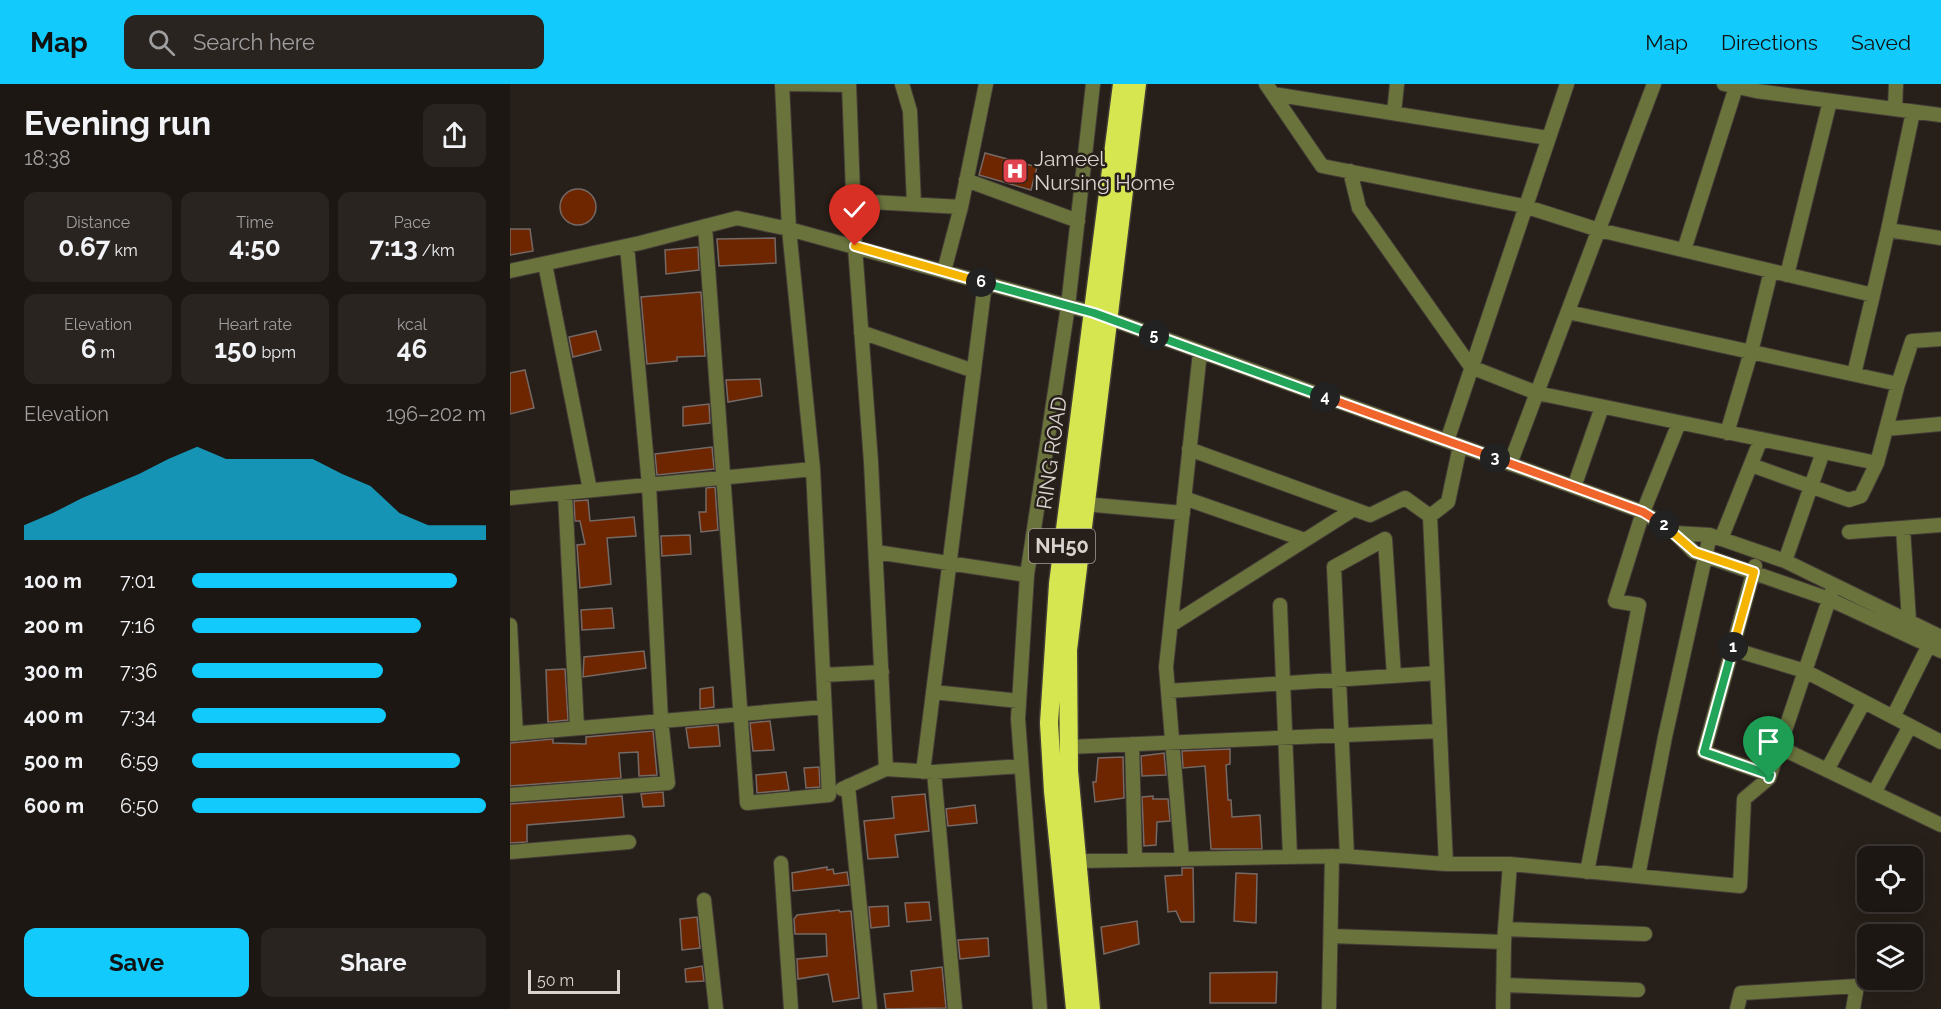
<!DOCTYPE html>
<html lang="en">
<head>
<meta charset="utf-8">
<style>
	body { margin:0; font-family:Raleway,sans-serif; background:#2a2421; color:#f1f3f6; height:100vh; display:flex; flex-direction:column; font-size:22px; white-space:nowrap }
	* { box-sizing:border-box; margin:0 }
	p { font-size:20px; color:#a09fa0 }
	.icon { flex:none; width:33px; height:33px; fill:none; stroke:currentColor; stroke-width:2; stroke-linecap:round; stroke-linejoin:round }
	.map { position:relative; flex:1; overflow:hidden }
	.side { display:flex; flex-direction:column; background:#1d1713; width:510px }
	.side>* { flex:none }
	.buttons { position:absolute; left:1347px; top:762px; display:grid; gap:12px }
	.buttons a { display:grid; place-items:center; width:66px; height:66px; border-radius:12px; background:#1d1713; box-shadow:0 6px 24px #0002,0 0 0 2px #3b3633; font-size:30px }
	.scale { position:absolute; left:18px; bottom:15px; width:92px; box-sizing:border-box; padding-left:6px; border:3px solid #d9d3cf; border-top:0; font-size:16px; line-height:21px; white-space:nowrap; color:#d9d3cf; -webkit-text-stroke:4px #271f19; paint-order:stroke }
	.pin { position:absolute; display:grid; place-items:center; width:51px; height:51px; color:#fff; margin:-62px -26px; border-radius:50% 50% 50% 0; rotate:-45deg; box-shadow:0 0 6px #0007 }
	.pin .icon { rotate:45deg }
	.km { position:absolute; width:30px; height:30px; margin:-15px; border-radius:50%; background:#222; color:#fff; font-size:16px; line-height:30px; text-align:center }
	.round { display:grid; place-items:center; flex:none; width:63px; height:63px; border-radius:12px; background:#2a2421 }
	.headline { display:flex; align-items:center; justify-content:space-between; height:102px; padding:0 24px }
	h1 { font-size:33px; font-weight:700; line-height:45px }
	.metrics { display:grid; grid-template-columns:repeat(3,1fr); gap:9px; height:102px; padding:6px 24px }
	.metrics div { display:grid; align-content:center; border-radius:12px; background:#2a2421; text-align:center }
	.metrics b { font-size:26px; font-weight:700 }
	.metrics small { font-size:16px; font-weight:400 }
	.metrics p { font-size:16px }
	.chart { height:168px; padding:12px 24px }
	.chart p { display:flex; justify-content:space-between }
	.chart svg { width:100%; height:108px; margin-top:6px; fill:#12cafb; opacity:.7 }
	.action { display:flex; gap:12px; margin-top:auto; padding:12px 24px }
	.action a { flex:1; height:69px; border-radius:12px; background:#12cafb; color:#111; font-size:24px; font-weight:700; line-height:69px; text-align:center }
	.action a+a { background:#2a2421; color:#f1f3f6 }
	ul { padding:0 24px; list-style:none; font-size:20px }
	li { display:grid; grid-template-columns:96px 72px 1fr; align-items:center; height:45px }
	li i { height:15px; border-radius:8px; background:#12cafb }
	header { display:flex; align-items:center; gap:36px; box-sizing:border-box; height:84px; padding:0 30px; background:#12cafb; color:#111 }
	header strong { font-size:28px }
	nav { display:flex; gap:33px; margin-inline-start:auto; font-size:21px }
	.search { width:420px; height:54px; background:#2a2421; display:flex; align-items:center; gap:15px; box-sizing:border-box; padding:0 21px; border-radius:12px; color:#a09fa0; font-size:22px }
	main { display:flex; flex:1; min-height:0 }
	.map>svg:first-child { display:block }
</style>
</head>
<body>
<header>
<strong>Map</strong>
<div class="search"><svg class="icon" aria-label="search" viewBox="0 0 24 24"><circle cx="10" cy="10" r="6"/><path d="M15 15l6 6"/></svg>Search here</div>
<nav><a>Map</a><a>Directions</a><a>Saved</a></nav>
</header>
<main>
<section class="side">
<div class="headline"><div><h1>Evening run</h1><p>18:38</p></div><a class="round"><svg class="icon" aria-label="share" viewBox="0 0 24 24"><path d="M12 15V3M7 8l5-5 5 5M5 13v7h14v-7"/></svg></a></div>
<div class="metrics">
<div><p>Distance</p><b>0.67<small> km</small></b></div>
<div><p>Time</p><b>4:50</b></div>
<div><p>Pace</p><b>7:13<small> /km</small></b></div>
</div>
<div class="metrics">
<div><p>Elevation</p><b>6<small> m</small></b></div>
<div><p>Heart rate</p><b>150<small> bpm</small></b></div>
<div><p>kcal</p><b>46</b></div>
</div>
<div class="chart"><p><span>Elevation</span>196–202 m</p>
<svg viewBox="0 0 160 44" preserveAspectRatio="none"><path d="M0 44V38L10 33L20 27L30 22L40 17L50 11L60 6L70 11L80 11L90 11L100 11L110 17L120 22L130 33L140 38L150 38L160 38V44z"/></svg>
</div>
<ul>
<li><b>100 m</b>7:01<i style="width:90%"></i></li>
<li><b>200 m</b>7:16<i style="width:78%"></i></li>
<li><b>300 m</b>7:36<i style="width:65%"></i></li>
<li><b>400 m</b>7:34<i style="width:66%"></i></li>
<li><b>500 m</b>6:59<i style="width:91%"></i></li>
<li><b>600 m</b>6:50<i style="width:100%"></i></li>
</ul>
<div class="action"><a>Save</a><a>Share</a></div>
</section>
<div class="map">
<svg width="1431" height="925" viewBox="0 0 1431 925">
	<rect width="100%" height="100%" fill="#271f19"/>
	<path fill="#6d2600" stroke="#756965" stroke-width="1.5" d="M475,69l52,14 -6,23 -52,-15z
		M50 123a18 18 0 1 1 36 0a18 18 0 1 1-36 0Z
		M0,145h20l3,22 -23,4z
		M265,154l1,25 -57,3 -2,-27z
		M188,163l1,23 -33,4 -1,-24z
		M191,208l4,64 -28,1v4l-30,3 -6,-67z
		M86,247l5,19 -28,7 -4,-20z
		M15,286l9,38 -24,6v-41z
		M250,295l2,17 -34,6 -2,-22z
		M199,320l1,19 -27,3v-19z
		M202,363l2,22 -57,6 -2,-21z
		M205,403l3,43 -17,2 -2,-20h7v-24z
		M78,416l2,21 44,-4 2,19 -29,2 4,46 -31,4 -3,-43 8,-1 -5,-23h-5l-1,-20z
		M180,451l1,19 -29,2 -1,-20z
		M102,524l2,20 -32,2 -1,-20z
		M134,567l2,17 -63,9 1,-20z
		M55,585l3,51 -20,2 -2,-52z
		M203,603l1,20 -14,2v-20z
		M260,637l4,29 -21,1 -3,-28z
		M208,641l2,21 -31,2 -3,-20z
		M143,647l4,44 -18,1 -1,-24 -19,1 2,25 -111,8v-43l43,-4v4l33,1v-7z
		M720,665v15l-4,1 2,35h3l1,17 28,-2 2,34h-51l-6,-83 -22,2 -1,-17z
		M654,669l2,22 -24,1 -1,-20z
		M613,673l1,41 -29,4 -2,-20h3l2,-24z
		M309,683l1,20 -14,1 -2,-20z
		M276,688l3,18 -32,3 -1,-18z
		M153,708l1,14 -21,1 -2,-13z
		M415,710l4,37 -34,4 3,22 -30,2 -4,-38 30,-3 -2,-21z
		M112,712l2,21 -97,8v17l-17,1v-39z
		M643,712v3h15l2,22 -13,1 -1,23 -12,1 -2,-49z
		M465,721l2,18 -29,3 -2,-17z
		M317,783v3l6,-1 1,5 13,-2 2,13 -56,6 -1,-18z
		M672,784h11l1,54h-13l-5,-11 -8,1 -3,-36 17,-1z
		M726,789l21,1 -1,49 -22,-2z
		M419,818l2,18 -24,2 -2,-19z
		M378,822l1,20 -18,2 -2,-21z
		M329,826l1,2 11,-1 8,87 -26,4 -5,-28 -30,5 -1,-20 30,-3 -1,-22h-31l-1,-15 3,-4z
		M187,833l3,31 -18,2 -2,-31z
		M627,837l2,23 -35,10 -3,-27z
		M478,854l1,18 -29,3 -2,-19z
		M192,882l2,15 -18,1 -1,-13z
		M432,883l4,41 -60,1 -2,-15 29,-3 -2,-20z
		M767,888l-1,31h-66v-30z"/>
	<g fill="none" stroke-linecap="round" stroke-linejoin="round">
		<g stroke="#433c36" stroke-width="16">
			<path id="minor" d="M272,0l7,145 24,240
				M280,0l59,1
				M339,0l6,163 16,215 15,307
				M392,0l8,27 4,93
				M756,0l56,82 202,40 75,24 274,65 15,-65 53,8
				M1214,0l32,7 185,24
				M763,10l275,44
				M1385,25l1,-25
				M884,29l3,-29
				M840,87l9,37 112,159 66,26 340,70 21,-79
				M456,96l112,41
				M343,117l108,6 -17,64
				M451,123l25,-123
				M1378,146l25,-118
				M1174,166l52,-163
				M35,180l45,226
				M0,187l130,-28 97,-25 52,11 305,84 549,199 32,21 19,19 135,47 112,52
				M1277,191l43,-174
				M1058,228l330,72 14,-43 29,-2
				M351,248l113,39
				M1344,290l19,-79
				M1376,345l55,-5
				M1217,349l24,-81 20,-81
				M937,357l120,-357
				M950,362l-12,56 -18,14 16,348h64l-6,78 -1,67
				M679,365l181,66 35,-17 25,18
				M1000,380l144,-380
				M1241,381l98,35 12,-4 16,-33
				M1064,403l28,-80
				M55,409l12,235
				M0,414l303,-29 16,326 -82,8 -42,-577
				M674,414l121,42
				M574,420l99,9
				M1393,444l6,93
				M1339,448l92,-7
				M1165,449l35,2 75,26 156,76
				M1211,455l40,-100
				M366,468l151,23
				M1275,477l38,-109
				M1245,482l-51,186 66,23
				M770,521l10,252
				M0,541l6,109
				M661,541l183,-116
				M1222,565l73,22 136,71
				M313,591l59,-3
				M658,607l269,-18
				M423,608l86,9
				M1383,633l39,-78
				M0,650l314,-27
				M622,660l3,116
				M558,663l372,-16
				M1269,663l162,78
				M1317,686l37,-68
				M413,688l62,-489
				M424,688l21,237
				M338,702l22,223
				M332,705l44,-20 48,3 87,-6
				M1364,709l36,-67
				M0,711l158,-12 -7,-63 -12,-235 -22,-239
				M0,768l119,-10
				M837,772l-13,-289 51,-28 9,137
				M672,775l-16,-192 34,-315
				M567,777l266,-5 103,8
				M271,779l10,146
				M1000,780l230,22 4,-87 25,-21 65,-193
				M1077,788l52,-267 -24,-4 28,-89 36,-89
				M1128,792l27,-139 45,-202
				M194,816l12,109
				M995,845l140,5
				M821,852l173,6
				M994,901l134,5
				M530,925l-22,-290 9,-144 41,-269 25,-222
				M819,925l3,-153
				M1227,925l4,-16 116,-7 -4,23"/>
		</g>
		<g stroke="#433c36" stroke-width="21">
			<path id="highway" d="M565,925l-22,-218 -4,-68 9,-139 64,-500
				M581,925l-22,-238 -1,-121 69,-566"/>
		</g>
		<use href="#minor" stroke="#6b733d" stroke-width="14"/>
		<use href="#highway" stroke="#d6e650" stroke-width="18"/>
	</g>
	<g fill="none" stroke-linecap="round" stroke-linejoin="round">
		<g stroke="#fff" stroke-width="12">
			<path id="split-1" d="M1223,563l-29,105 66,23 -1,3"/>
		</g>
		<g stroke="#fff" stroke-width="12">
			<path id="split-2" d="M1154,441l31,27 59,20 -21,75"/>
		</g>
		<g stroke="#fff" stroke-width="12">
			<path id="split-3" d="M985,374l148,54 21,13"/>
		</g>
		<g stroke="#fff" stroke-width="12">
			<path id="split-4" d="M815,313l170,61"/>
		</g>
		<g stroke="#fff" stroke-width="12">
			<path id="split-5" d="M644,251l171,62"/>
		</g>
		<g stroke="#fff" stroke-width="12">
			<path id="split-6" d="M471,198l113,31 60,22"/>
		</g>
		<g stroke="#fff" stroke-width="12">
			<path id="split-7" d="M345,162l126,36"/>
		</g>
		<use href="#split-1" stroke="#22a559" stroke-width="8"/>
		<use href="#split-2" stroke="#f5b400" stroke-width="8"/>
		<use href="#split-3" stroke="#f0652b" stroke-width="8"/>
		<use href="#split-4" stroke="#f0652b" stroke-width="8"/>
		<use href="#split-5" stroke="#22a559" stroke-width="8"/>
		<use href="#split-6" stroke="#22a559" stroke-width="8"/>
		<use href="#split-7" stroke="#f5b400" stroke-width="8"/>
	</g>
	<defs>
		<g id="hospital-square" transform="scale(1.35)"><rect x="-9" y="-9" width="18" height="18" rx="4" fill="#e0444e" stroke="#271f19"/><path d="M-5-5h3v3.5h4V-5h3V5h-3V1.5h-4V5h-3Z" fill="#fff"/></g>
	</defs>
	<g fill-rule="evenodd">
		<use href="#hospital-square" x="505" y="87"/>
	</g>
	<g text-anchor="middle" stroke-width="5" stroke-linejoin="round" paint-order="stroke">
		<rect fill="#271f19" stroke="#a49d98" stroke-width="1.5" x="519" y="445" width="66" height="34" rx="4.5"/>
		<g font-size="20" font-weight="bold" fill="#d9d3cf">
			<text x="552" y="469">NH50</text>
		</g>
		<g font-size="21" fill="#d9d3cf" stroke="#271f19" text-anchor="start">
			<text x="524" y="82">Jameel<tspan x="524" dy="24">Nursing Home</tspan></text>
		</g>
		<g font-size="21" fill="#d9d3cf" stroke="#271f19">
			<text transform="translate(542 369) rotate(-82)" y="7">RING ROAD</text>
		</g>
	</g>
</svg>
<div class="buttons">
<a><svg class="icon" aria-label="locate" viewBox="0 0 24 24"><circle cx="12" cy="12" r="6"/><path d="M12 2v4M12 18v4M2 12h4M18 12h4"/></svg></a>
<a><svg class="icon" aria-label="layers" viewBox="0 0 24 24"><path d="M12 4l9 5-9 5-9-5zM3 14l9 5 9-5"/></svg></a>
</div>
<div class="scale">50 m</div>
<div class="pin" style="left:1259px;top:694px;background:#1e9e55"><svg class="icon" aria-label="arrive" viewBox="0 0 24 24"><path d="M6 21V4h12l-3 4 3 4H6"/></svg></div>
<div class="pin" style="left:345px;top:162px;background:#d93025"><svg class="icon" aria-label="check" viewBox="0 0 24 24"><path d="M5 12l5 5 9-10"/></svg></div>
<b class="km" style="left:1223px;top:563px">1</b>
<b class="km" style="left:1154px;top:441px">2</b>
<b class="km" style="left:985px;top:374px">3</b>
<b class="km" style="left:815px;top:313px">4</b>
<b class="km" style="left:644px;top:251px">5</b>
<b class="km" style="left:471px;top:198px">6</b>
</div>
</main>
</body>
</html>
